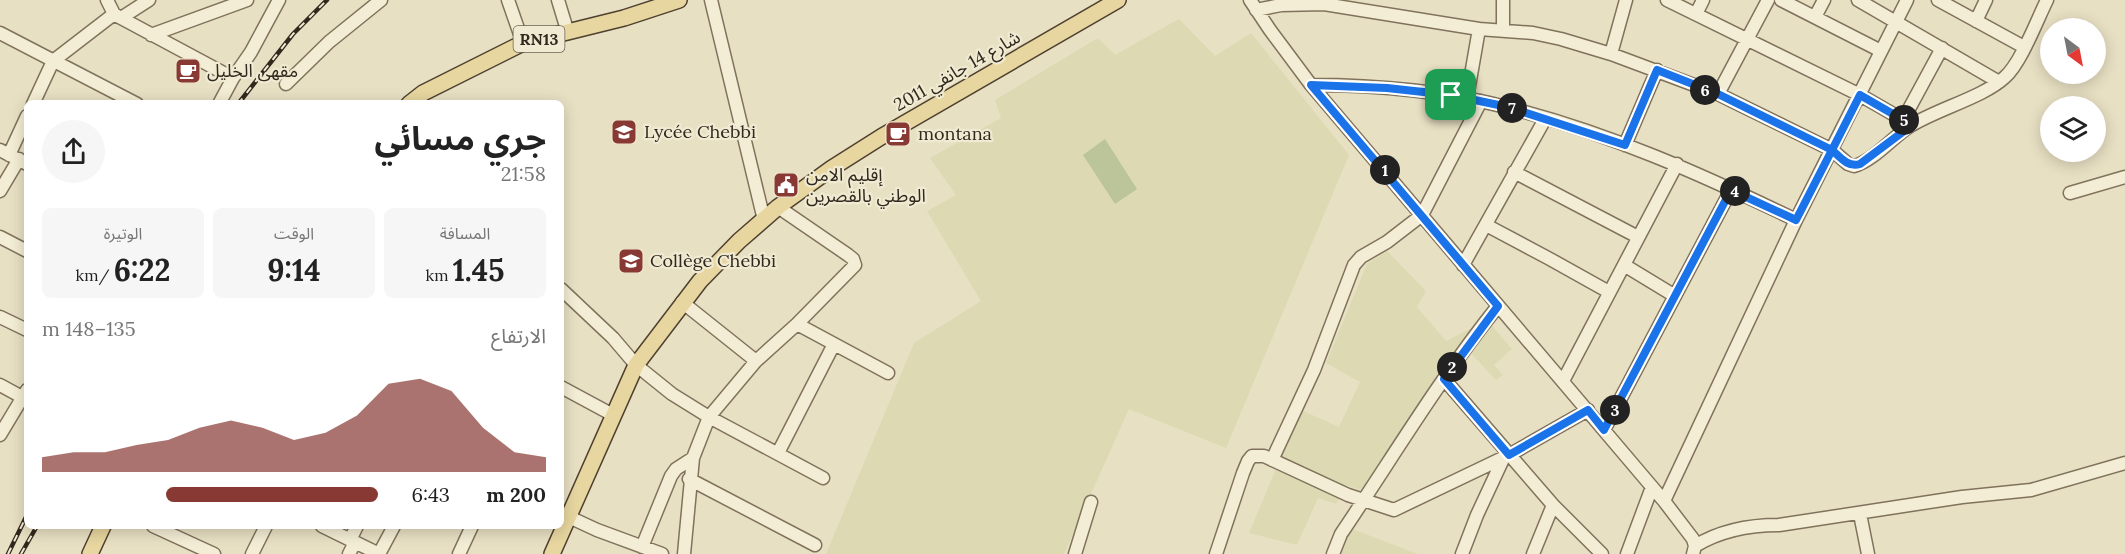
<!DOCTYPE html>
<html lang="ar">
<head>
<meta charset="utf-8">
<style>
	body { margin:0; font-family:Lora,"Noto Sans Arabic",serif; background:#f6f6f6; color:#222; direction:rtl; height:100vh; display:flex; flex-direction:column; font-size:22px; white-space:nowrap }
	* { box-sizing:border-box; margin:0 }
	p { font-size:20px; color:#767676 }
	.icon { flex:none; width:33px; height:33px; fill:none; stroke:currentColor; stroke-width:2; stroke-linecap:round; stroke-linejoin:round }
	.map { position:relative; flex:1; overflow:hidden; direction:ltr }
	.sheet { position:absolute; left:24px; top:100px; width:540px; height:429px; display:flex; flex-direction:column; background:#fff; border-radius:9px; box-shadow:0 3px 15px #0003; direction:rtl }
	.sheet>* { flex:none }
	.needle { width:39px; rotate:148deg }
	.tools { position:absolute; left:2040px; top:18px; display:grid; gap:12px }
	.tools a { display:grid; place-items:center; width:66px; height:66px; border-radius:50%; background:#fff; box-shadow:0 3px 15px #0003; font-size:30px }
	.pin { position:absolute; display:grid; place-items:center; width:51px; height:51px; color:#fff; margin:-26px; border-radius:12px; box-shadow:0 3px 9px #0006 }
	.km { position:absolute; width:30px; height:30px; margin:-15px; border-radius:50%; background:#222; color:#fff; font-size:16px; line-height:30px; text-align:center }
	.round { display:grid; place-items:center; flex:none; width:63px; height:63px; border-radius:32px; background:#f6f6f6 }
	.headline { display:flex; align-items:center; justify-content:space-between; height:102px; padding:0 18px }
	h1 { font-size:33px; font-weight:700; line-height:45px }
	.stats { display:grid; grid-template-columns:repeat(3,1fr); gap:9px; height:102px; padding:6px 18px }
	.stats div { display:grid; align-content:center; border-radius:9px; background:#f6f6f6; text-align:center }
	.stats b { font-size:30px; font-weight:700 }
	.stats small { font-size:16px; font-weight:400 }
	.stats p { font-size:16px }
	.chart { height:168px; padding:12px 18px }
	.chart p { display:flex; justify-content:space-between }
	.chart svg { width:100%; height:108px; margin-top:6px; fill:#883933; opacity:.7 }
	ul { padding:0 18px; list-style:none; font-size:20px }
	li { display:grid; grid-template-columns:96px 72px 1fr; align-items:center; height:45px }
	li i { height:15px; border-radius:8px; background:#883933 }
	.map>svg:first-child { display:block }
</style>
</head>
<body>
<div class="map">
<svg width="2125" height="554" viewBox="0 0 2125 554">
	<rect width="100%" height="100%" fill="#e8e0c3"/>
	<path fill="#ddd9b2" d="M1179,19l36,37 36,-23 98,122 -123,293 -97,-39 -65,145h-238l88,-211 67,-42 -54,-90 29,-16 -26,-37 71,-40 -6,-18 103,-62 17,17z
		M1387,251l39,40 -9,16 29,34 41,-21 25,29 -18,16 9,10 -7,5 -32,-34 -91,148 -27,-9 -10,19 -18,-6 -21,47 -48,-12 52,-123 38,17 21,-45 -34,-19 41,-99z
		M1347,527l71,27h-81z"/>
	<path fill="#bcc599" d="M1105,139l32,50 -22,15 -32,-49z"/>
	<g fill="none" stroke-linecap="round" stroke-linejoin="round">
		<g stroke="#80725c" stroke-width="15">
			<path id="minor" d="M107,0l7,14
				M508,0l15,43
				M558,0l10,33
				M711,0l53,220
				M1250,0l20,30 41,55 353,416 29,38 2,7 -2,8
				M1667,0l193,95 52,30
				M1781,0l100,51
				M1858,0l141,82
				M1938,0l86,47
				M1256,10l25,-5 43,-1 155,25 54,4 28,6 50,15 107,40 114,56 16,14 6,2c19,-5 39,-29 56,-40 27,-17 74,-29 95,-49 16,-14 32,-57 42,-77
				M1696,14l7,-14
				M1815,17l9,-17
				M121,18l112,60 18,-26 28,-52
				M1976,21l10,-21
				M1503,30v-30
				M0,33l137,71
				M151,35l96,-35
				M1611,54l15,-54
				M286,84l43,-42 52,-42
				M1311,85c66,0 132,6 195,22 101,25 197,68 290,113l111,-220
				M1718,94l50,-94
				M1467,98l12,-69
				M33,104l20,-43 61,-47 7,4 28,-18
				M219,104l14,-26
				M1903,120l39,-72
				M1625,145l32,-75
				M0,150l27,14
				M9,155l18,-39
				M1514,172l124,65
				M0,191l19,-32
				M2070,193l55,-16
				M1486,225l62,33 61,34
				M0,237l27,14
				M1463,265l82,-146
				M1624,265l51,31
				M561,289l52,49 23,27 36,29 37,23 114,61
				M682,302l74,59
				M0,317l27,13
				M797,324l91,49
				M1444,379l109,126 49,49
				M1563,381l114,-217
				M0,385l22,12
				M561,387l52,28
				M1604,430l127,-240
				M0,435l27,-45
				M778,453l56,-109
				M1272,460l42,-90 40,-105 7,-8 26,-15 35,-27 59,-114
				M689,479l126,66
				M1664,501l132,-281
				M1860,514l8,40
				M569,517l28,13 65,24
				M153,526l61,28
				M322,526l57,28 15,-28
				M350,540l7,-14
				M1695,546c26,-16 54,-21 84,-21l183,-28 69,-7 94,-27
				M642,547l29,-71 5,-7 17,-11
				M252,554l14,-28
				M349,554l6,-12
				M459,554l13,-28
				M684,554l9,-96 16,-41 47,-56 41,-37 58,-59 -2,-6 -5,-4 -70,-48
				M1075,554l16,-52
				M1216,554l27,-81 5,-12 4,-5h12l84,39 46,15 115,-55 79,-45
				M1333,554l8,-20c52,-77 99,-156 157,-228
				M1462,554l15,-39 27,-58
				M1533,554l20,-49
				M1627,554l25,-67"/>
		</g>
		<g stroke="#4e4030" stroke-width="18">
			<path id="major" d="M409,104l14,-11 100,-50 101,-25 55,-18
				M90,554l13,-28
				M552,554l84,-189 64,-84 39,-40 39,-34 54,-39 49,-31 237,-137"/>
		</g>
		<use href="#minor" stroke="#f4edd5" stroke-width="12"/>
		<use href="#major" stroke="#e7d69f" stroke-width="15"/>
		<g stroke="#32291e" stroke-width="4.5">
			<path id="rail" d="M238,104l55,-70 34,-34
				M8,554l19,-39
				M21,554l16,-28"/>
		</g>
		<use href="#rail" stroke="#f0ead2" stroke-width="2" stroke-dasharray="7" stroke-linecap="butt"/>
	</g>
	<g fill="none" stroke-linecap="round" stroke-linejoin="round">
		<g stroke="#fff" stroke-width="12">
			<path id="route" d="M1451,95l-64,-7 -76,-3 187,221 -54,73 65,76 79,-45 16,20 127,-240 65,30 36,-70c8,7 16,18 28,14l52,-39 -52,-30 -28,55 -114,-56 -61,-24 -32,75 -117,-38 -57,-12"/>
		</g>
		<use href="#route" stroke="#1a73e8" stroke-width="8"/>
	</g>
	<defs>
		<g id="cafe-square" transform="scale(1.35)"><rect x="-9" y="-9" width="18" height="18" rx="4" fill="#883933" stroke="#f0ead2"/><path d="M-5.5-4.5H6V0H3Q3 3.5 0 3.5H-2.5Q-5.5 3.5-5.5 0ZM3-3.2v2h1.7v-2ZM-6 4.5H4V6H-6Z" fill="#fff"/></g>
		<g id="school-square" transform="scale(1.35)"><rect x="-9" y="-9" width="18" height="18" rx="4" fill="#883933" stroke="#f0ead2"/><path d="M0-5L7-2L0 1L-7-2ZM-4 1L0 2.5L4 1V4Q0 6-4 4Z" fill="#fff"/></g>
		<g id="civic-square" transform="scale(1.35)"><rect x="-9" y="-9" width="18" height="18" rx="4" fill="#883933" stroke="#f0ead2"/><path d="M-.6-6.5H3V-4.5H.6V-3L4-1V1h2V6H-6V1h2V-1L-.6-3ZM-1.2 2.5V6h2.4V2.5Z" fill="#fff"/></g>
	</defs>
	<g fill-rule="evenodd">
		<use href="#cafe-square" x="188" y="71"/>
		<use href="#school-square" x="624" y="132"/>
		<use href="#cafe-square" x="898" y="134"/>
		<use href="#civic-square" x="786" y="185"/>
		<use href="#school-square" x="631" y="261"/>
	</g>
	<g text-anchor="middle" stroke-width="4.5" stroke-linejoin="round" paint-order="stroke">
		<rect fill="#f0ead2" stroke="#6b6354" stroke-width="1.5" x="513.5" y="26" width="51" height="26" rx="4.5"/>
		<g font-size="16" font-weight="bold" fill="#32291e">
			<text x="539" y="45">RN13</text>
		</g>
		<g font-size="18" fill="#32291e" stroke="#f0ead2" text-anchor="start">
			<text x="207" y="77">مقهى الخليل</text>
			<text x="644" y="138">Lycée Chebbi</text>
			<text x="918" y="140">montana</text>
			<text x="806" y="181">إقليم الامن<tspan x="806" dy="21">الوطني بالقصرين</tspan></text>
			<text x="650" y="267">Collège Chebbi</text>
		</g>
		<g font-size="18" fill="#32291e" stroke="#f0ead2">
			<text transform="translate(957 71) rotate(-30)" y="6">شارع 14 جانفي 2011</text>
		</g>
	</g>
</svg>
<div class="tools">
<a><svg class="needle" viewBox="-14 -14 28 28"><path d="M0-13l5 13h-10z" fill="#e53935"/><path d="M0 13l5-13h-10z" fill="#767676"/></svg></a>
<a><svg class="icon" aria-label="layers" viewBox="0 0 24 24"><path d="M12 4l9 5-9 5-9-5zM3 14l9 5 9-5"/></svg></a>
</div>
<div class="pin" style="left:1451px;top:95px;background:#1e9e55"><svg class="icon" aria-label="arrive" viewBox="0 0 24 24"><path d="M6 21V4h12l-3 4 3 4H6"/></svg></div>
<b class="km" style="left:1385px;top:170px">1</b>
<b class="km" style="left:1452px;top:367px">2</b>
<b class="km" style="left:1615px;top:410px">3</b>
<b class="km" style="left:1735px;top:191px">4</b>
<b class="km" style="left:1904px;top:120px">5</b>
<b class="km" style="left:1705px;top:90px">6</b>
<b class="km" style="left:1512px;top:108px">7</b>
<section class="sheet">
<div class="headline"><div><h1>جري مسائي</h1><p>21:58</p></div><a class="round"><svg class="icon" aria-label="share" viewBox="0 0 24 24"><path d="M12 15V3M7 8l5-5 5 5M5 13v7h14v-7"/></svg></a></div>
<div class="stats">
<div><p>المسافة</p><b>1.45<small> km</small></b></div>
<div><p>الوقت</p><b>9:14</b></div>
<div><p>الوتيرة</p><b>6:22<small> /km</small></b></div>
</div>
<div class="chart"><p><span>الارتفاع</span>135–148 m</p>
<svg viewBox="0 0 160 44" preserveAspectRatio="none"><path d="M0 44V38L10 36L20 36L30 33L40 31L50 26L60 23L70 26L80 31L90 28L100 21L110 8L120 6L130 11L140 26L150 36L160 38V44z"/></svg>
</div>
<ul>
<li><b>200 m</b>6:43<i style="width:63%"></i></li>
</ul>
</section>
</div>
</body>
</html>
